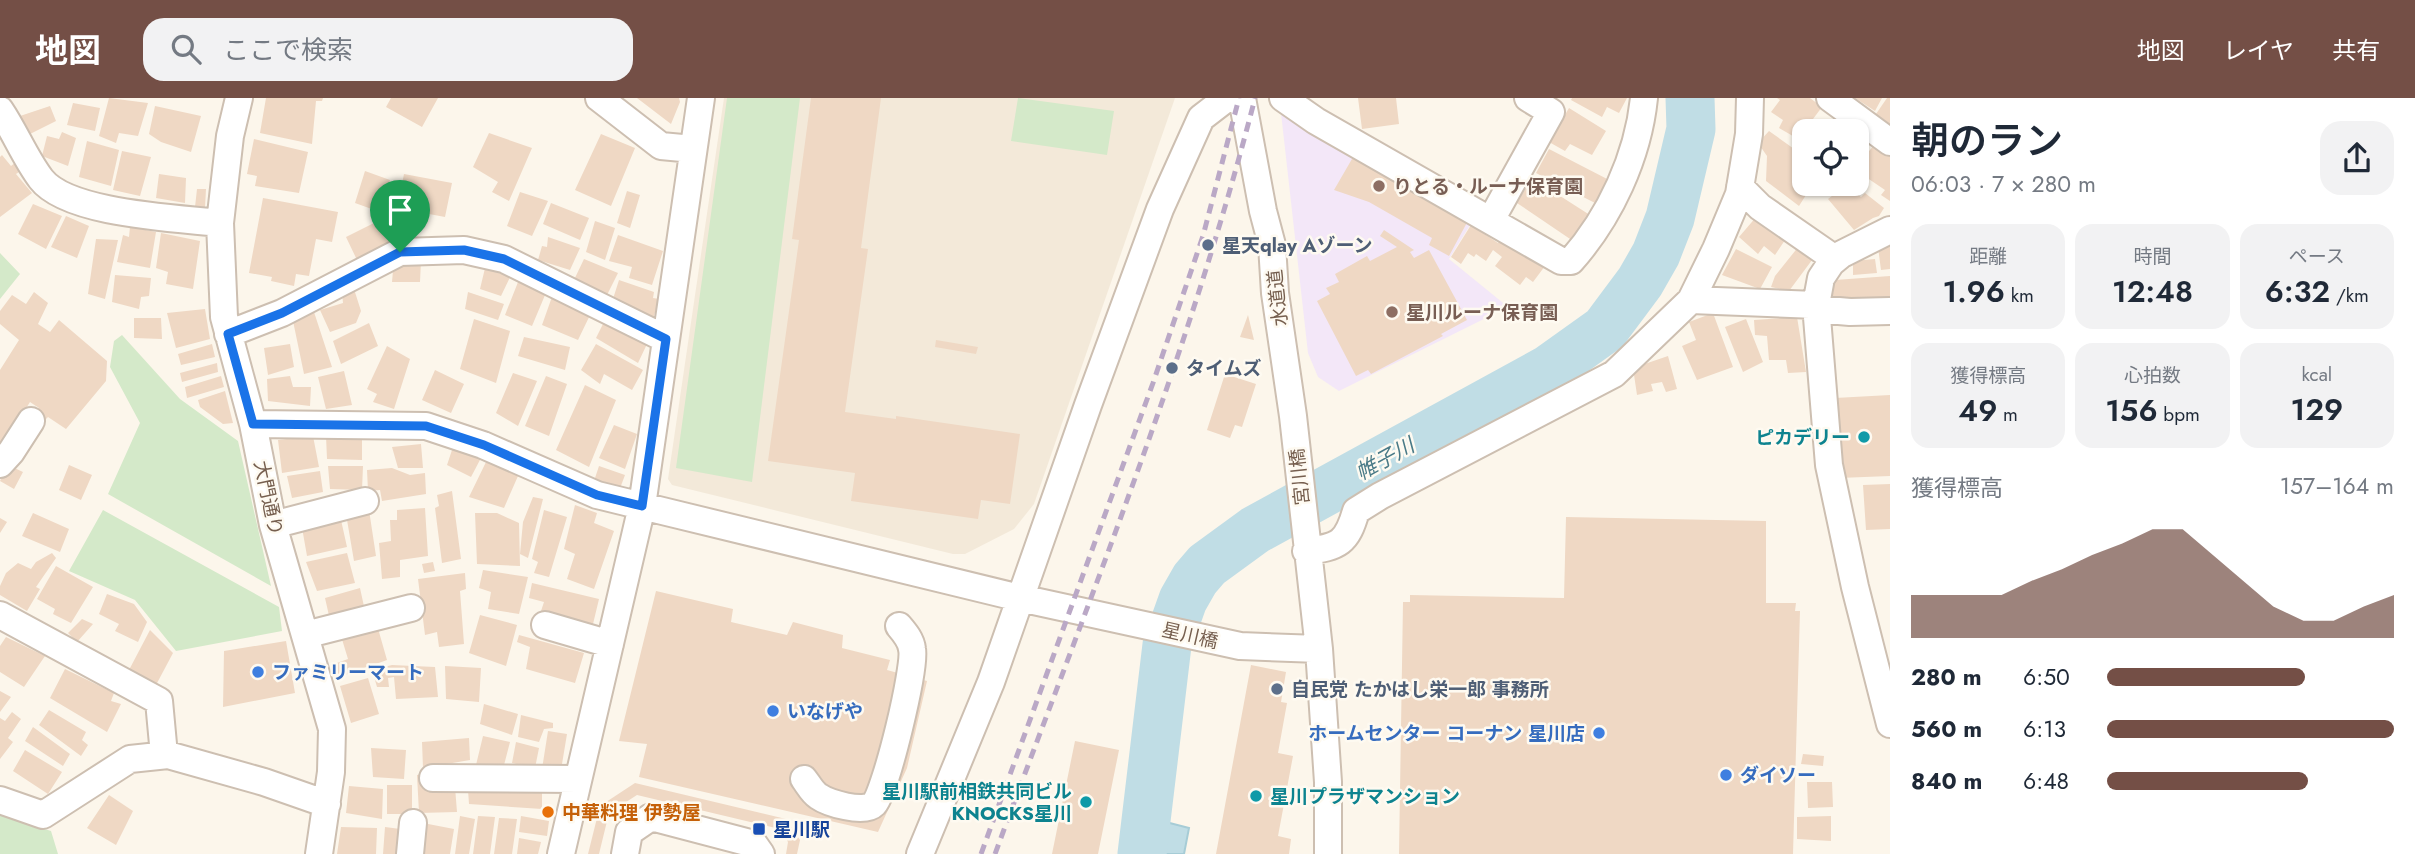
<!DOCTYPE html>
<html lang="ja">
<head>
<meta charset="utf-8">
<style>
	body { margin:0; font-family:Jost,"Noto Sans JP",sans-serif; background:#f2f2f3; color:#1f2937; height:100vh; display:flex; flex-direction:column; font-size:26px; white-space:nowrap }
	* { box-sizing:border-box; margin:0 }
	p { font-size:23px; color:#747a83 }
	.icon { flex:none; width:38px; height:38px; fill:none; stroke:currentColor; stroke-width:2; stroke-linecap:round; stroke-linejoin:round }
	.map { position:relative; flex:1; overflow:hidden }
	.details { display:flex; flex-direction:column; background:#fff; width:525px }
	.details>* { flex:none }
	.tools { position:absolute; left:1792px; top:21px; display:grid; gap:14px }
	.tools a { display:grid; place-items:center; width:77px; height:77px; border-radius:14px; background:#fff; box-shadow:0 2px 5px #0004; font-size:35px }
	.pin { position:absolute; display:grid; place-items:center; width:60px; height:60px; color:#fff; margin:-72px -30px; border-radius:50% 50% 50% 0; rotate:-45deg; box-shadow:0 0 7px #0007 }
	.pin .icon { rotate:45deg }
	.round { display:grid; place-items:center; flex:none; width:74px; height:74px; border-radius:21px; background:#f2f2f3 }
	.overview { display:flex; align-items:center; justify-content:space-between; height:119px; padding:0 21px }
	h1 { font-size:38px; font-weight:600; line-height:52px }
	.stats { display:grid; grid-template-columns:repeat(3,1fr); gap:10px; height:119px; padding:7px 21px }
	.stats div { display:grid; align-content:center; border-radius:18px; background:#f2f2f3; text-align:center }
	.stats b { font-size:30px; font-weight:600 }
	.stats small { font-size:19px; font-weight:400 }
	.stats p { font-size:19px }
	.chart { height:196px; padding:14px 21px }
	.chart p { display:flex; justify-content:space-between }
	.chart svg { width:100%; height:126px; margin-top:7px; fill:#744f46; opacity:.7 }
	ul { padding:0 21px; list-style:none; font-size:23px }
	li { display:grid; grid-template-columns:112px 84px 1fr; align-items:center; height:52px }
	li i { height:18px; border-radius:9px; background:#744f46 }
	header { display:flex; align-items:center; gap:42px; box-sizing:border-box; height:98px; padding:0 35px; background:#744f46; color:#fff }
	header strong { font-size:33px }
	nav { display:flex; gap:38px; margin-inline-start:auto; font-size:24px }
	.search { width:490px; height:63px; background:#f2f2f3; display:flex; align-items:center; gap:18px; box-sizing:border-box; padding:0 24px; border-radius:21px; color:#747a83; font-size:26px }
	main { display:flex; flex:1; min-height:0 }
	.map>svg:first-child { display:block }
</style>
</head>
<body>
<header>
<strong>地図</strong>
<div class="search"><svg class="icon" aria-label="search" viewBox="0 0 24 24"><circle cx="10" cy="10" r="6"/><path d="M15 15l6 6"/></svg>ここで検索</div>
<nav><a>地図</a><a>レイヤ</a><a>共有</a></nav>
</header>
<main>
<div class="map">
<svg width="1890" height="756" viewBox="0 0 1890 756">
	<rect width="100%" height="100%" fill="#fcf6eb"/>
	<path fill="#f3e9d9" d="M724,0h451l-141,406 -20,25 -49,25h-12l-281,-69 -4,-6z"/>
	<path fill="#f3e7f8" d="M1280,6l195,113 -26,42 59,48 -169,84 -21,-14 -10,-24z"/>
	<path fill="#d4e9c9" d="M727,0h73l-48,384 -76,-14z
		M1018,0l96,13 -7,44 -96,-14z
		M0,155l20,21 -20,25z
		M122,237l58,64 58,42 33,145 -163,-92 32,-71 -30,-56 4,-26z
		M103,412l176,97 3,24 -106,20 -41,-51 -66,-29z
		M0,717l51,16 7,23h-58z"/>
	<path fill="#c0dde5" stroke="#a6ccd6" stroke-width="2" d="M1135,716l54,14 -5,26h-57z"/>
	<g fill="none" stroke-linecap="round" stroke-linejoin="round">
		<path stroke="#c0dde5" stroke-width="49" d="M1142,756l25,-209 16,-45 12,-21 12,-14 48,-35 294,-161 56,-40 35,-47 16,-28 14,-36 21,-89 -1,-31"/>
	</g>
	<path fill="#efd8c4" d="M109,0l39,5 -10,33 -19,-3 -3,10 -17,-7z
		M266,0h57l-1,3h-6l-4,43 -52,-11z
		M391,0h47l-16,29 -36,-20z
		M637,0h42l1,4 -9,22z
		M811,0h70l-20,150 7,1 -23,163 51,7v-3l124,18 -10,70 -29,-4 -3,19 -127,-18 4,-28 -87,-12 31,-221 -7,-1z
		M1358,0h38l3,26 -37,5z
		M1572,0h55l-8,15 -12,-6 -5,10 -31,-17z
		M1777,0h33l12,9 -24,32 -19,-11 4,-8 -12,-8 9,-12z
		M1855,0h27l-7,13z
		M1887,0h3v26l-14,-10z
		M73,5l27,5 -5,23 -28,-6z
		M50,8l6,15 -26,13 -10,-18z
		M155,8l46,10 -10,36 -30,-10 -12,-8z
		M1569,10l37,23 -14,24 -22,-11 -5,7 -16,-9z
		M1769,33l35,25v28h9l-14,22 -33,-25 1,-25 -9,-13z
		M62,34l14,6 -8,28 -26,-10 5,-20 12,3z
		M489,35l43,15 -23,53 -17,-9 6,-10 -25,-15z
		M601,36l34,14 -24,58 -36,-16z
		M1857,36l12,9 -12,17z
		M254,41l54,13 -9,41 -44,-7 2,-10 -10,-2z
		M87,43l32,9 -8,36 -32,-9z
		M1874,47l16,12v44l-9,-6 4,-5 -28,-19v-5z
		M1549,51l62,32 -12,24 -63,-32z
		M122,53l29,6 -11,39 -27,-6z
		M1356,54l114,65 -21,39 -20,-11 3,-7 -63,-36 -35,-12z
		M2,57l9,11 5,-4 6,8 -6,4 16,19 -32,24v-60z
		M365,73l25,9 -10,32 -25,-9z
		M159,76l27,4 -1,25 -29,-5z
		M404,76l48,9 -7,34 -48,-9z
		M1532,80l61,39 -17,26 -59,-40z
		M1846,87l15,12 4,-4 19,15 -5,8 -6,2 -19,12 -26,-31z
		M197,91h9l-1,19 -10,-1z
		M627,93l13,4 -10,33 -13,-5z
		M520,94l28,9 -16,35 -25,-10z
		M263,100l75,14 -6,30 -16,-3 -7,37 -13,-2 -2,12 -23,-5 1,-4 -23,-4z
		M551,105l38,15 -9,22 -37,-16z
		M33,106l29,12 -16,33 -28,-15z
		M66,118l23,10 -12,32 -26,-11z
		M1757,118l28,24 -10,15 -11,-9 -6,8 -19,-17z
		M382,121l11,24 -36,17 -11,-23z
		M595,123l20,7 -10,32 -19,-8z
		M1471,127l27,18 9,-12 38,35 -12,16 -7,-5 -6,8 -25,-19 7,-9 -9,-7 -7,11 -10,-7 -2,3 -6,-4 -7,11 -10,-7z
		M130,129l26,5 -6,36 -33,-6 6,-27 6,2z
		M1384,132l30,20 -4,2 4,6 15,-8 38,70 -26,14 2,2 -72,38 -3,-4 -12,6 -39,-75 13,-7 -4,-6 13,-6 -4,-8 32,-18 3,5 27,-14 -17,-11z
		M161,135l39,8 -7,48 -27,-5 2,-12 -12,-4z
		M618,137l45,16 -11,34 -23,-7 3,-11 -23,-6z
		M548,139l32,11 -10,22 -32,-10 4,-14 5,1z
		M96,141l22,1 -13,59 -17,-5z
		M1799,148l16,10 -26,35 -18,-4 4,-11z
		M1878,149h12v22l-9,1z
		M1736,151l36,18 -12,22 -38,-14z
		M394,161l27,1 -1,22h-28z
		M584,161l34,14 -13,26 -31,-19z
		M1875,161l2,14 -24,2v-14z
		M486,166l26,9 -11,23 -21,-7z
		M115,177l36,3 -2,18 -8,1 -2,12 -27,-7z
		M1890,178v23l-58,1 3,-20z
		M520,179l28,11 -16,38 -27,-11z
		M619,182l35,12 -1,6 6,1 -7,24 -40,-21z
		M354,191l7,22 -5,12 -26,9 -10,-22 23,-7 -1,-11z
		M34,194l14,11 -10,21 12,8 9,-12 48,41 -1,20 -40,48 -18,-12 -4,4 -10,-8 5,-5 -9,-6 -30,47v-79l19,-30 -19,-16v-13l12,-16 14,9z
		M468,194l36,12 -6,16 -33,-11z
		M553,196l38,19 -13,27 -36,-15z
		M205,211l5,30 -34,9 -9,-35z
		M314,214l18,55 -28,7 -11,-53z
		M1713,215l20,54 -36,13 -15,-34 14,-6 -7,-18z
		M1248,217l6,25 -14,-3z
		M1797,219l9,55 -18,1 -2,-13h-17l-2,-24 -12,-1 -1,-15z
		M134,220h27l1,21 -28,-1z
		M474,221l36,12 -14,52 -36,-14z
		M1746,221l17,43 -20,10 -18,-45z
		M605,222l42,24 -9,19 -42,-25z
		M369,225l9,23 -37,18 -8,-23z
		M524,239l46,10 -5,23 -47,-14z
		M936,242l42,7 -2,7 -41,-7z
		M212,246l3,13 -34,8 -3,-11z
		M290,246l4,23 -26,8 -4,-27z
		M596,246l47,26 -11,20 -28,-16 -4,10 -19,-14z
		M387,248l23,13 -16,50 -21,-7 4,-8 -10,-5z
		M1668,258l9,33 -11,3 -4,-10 -11,2 2,7 -16,4 -4,-27z
		M217,265l1,9 -36,10 -2,-9z
		M435,272l29,14 -13,29 -29,-13z
		M344,273l8,34 -26,4 -8,-32z
		M513,275l24,8 -19,45 -22,-13z
		M1225,276l31,10 -14,43 -7,-2 -5,13 -23,-8z
		M221,278l3,11 -37,11 -2,-11z
		M290,278l3,11h18l-1,19 -42,-5 -1,-22z
		M546,278l21,8 -18,52 -24,-10z
		M585,287l31,15 -27,67 -33,-17z
		M225,293l8,32 -10,1 -23,-17 -2,-7z
		M1890,297v81l-51,2 -4,-80z
		M614,327l23,9 -12,35 -26,-11z
		M313,338l6,31 -37,6 -4,-33z
		M326,338l36,4v20l-35,-1z
		M421,346l2,24h-25l-6,-21z
		M453,349l28,11 -10,19 -24,-12z
		M486,364l32,14 -14,32 -35,-11z
		M8,367l15,7 -9,17 -14,-8z
		M69,367l23,10 -11,25 -22,-10z
		M328,368h35l-1,24 -32,-1z
		M599,368l26,9 -6,16 -25,-10z
		M392,370l18,7 15,-2 1,21 -44,7 -2,-11 -12,1 -1,-21z
		M320,373l3,21 -31,6 -5,-22z
		M1890,386v45l-24,1 -3,-45z
		M452,393l9,68 -19,4 -7,-55 4,-2 -2,-11z
		M533,399l10,2 -15,59 -8,-4 3,-32z
		M575,407l22,8 -3,10 20,8 -20,58 -27,-10 8,-25 -11,-5z
		M425,410l3,48 -28,4v17l-18,2 -3,-36 12,-2 -1,-21h7v-10z
		M369,412l7,46 -22,5 -8,-47z
		M544,412l23,7 -18,60 -15,-4 4,-11 -6,-3z
		M339,413l8,36 -40,9 -6,-34z
		M33,415l36,16 -9,23 -38,-16z
		M475,415h22l22,10 1,43 -43,-2z
		M1566,419l200,4v82h30l-1,8h5l-7,243h-394l4,-252h7v-7l154,3z
		M0,420l7,4 -7,11z
		M52,455l4,5 -20,29 4,2 -13,22 -27,-16v-9l6,-13 12,-10 13,6 5,-7z
		M347,455l8,30 -38,8 -11,-29z
		M433,464l2,9 -11,2 -2,-9z
		M56,468l37,21 -22,36 -18,-9 2,-5 -18,-10z
		M483,472l45,7 -9,37 -31,-5 3,-17 -12,-4z
		M465,475l1,16 -6,2 4,53 -25,3 -2,-15 -12,3 -7,-56z
		M532,485l67,16 -6,25 -52,-13 3,-9 -15,-4z
		M360,490l5,23 -35,9 -5,-22z
		M656,493l77,18 -2,13 56,13 6,-13 50,13 -1,13 48,12 -3,10 40,11 -20,87 -29,64 -239,-55 8,-33 -28,-3z
		M107,496l27,10 13,18 -9,20 -23,-11 4,-7 -20,-10z
		M480,517l37,10 -11,41 -37,-13z
		M82,521l11,5 -16,18 -9,-9z
		M377,527l10,35 -50,18 -3,-14 14,-5 -7,-23z
		M150,532l23,23 -17,32 -27,-15z
		M519,537l65,18 -9,30 -49,-14 4,-22 -13,-5z
		M6,539l39,19 -21,31 -24,-15v-26z
		M286,543l9,52 -72,14 1,-56z
		M392,567l43,2 3,30 -42,2 -2,-22 -6,1 1,9h-12l-5,-17z
		M1251,567l35,7 -5,30 6,1 -9,50 15,3 -15,80 13,3 -2,15h-73z
		M445,568l36,2 -2,34 -33,-3z
		M65,571l49,24 -3,8 10,3 -14,28 -57,-34z
		M368,580l11,36 -28,9 -11,-37z
		M0,593l11,6 -11,15z
		M484,606l34,10 -6,21 -32,-11z
		M49,612l37,22 -4,8 6,5 -7,11 -42,-31z
		M12,614l9,7 -13,19 5,4 -13,17v-41l5,3z
		M521,617l32,8v5l-9,1 -5,13 -21,-5z
		M33,629l37,27 -7,12 -38,-25z
		M548,633l19,3 -6,36 -19,-1z
		M483,638l27,6 -7,27 -27,-4z
		M469,640l1,22 -47,8 -1,-26z
		M1075,643l44,9 -21,104h-46z
		M516,644l23,6 -4,20 -23,-5z
		M371,650l35,2 -2,29 -31,-2z
		M25,652l37,22 -14,22 -35,-23z
		M1803,656l21,2 -1,10 -22,-2z
		M430,675l25,14 2,25 -38,1 -2,-38z
		M1807,684h25l1,25 -25,1z
		M635,685l151,36 14,21 -3,14h-11l2,-12 -8,-13 -143,-34 -28,18 -10,41h-11l12,-48z
		M387,687h25v29h-25z
		M349,688l34,3 -1,30 -36,-6z
		M468,692l74,1v18l-73,-5z
		M109,697l24,16 -17,34 -29,-17z
		M460,718l15,3 -6,35h-14z
		M478,718l17,1 -5,37h-17z
		M521,718l28,5 -2,15 -28,-4z
		M1831,718v25l-34,-2v-22z
		M499,720l18,1 -5,35h-18z
		M423,725l31,6 -4,25h-28z
		M341,729l36,1 -1,26h-39z
		M385,729l23,3 -4,24h-21z
		M519,740l22,4 -3,12h-21z"/>
	<g fill="none" stroke-linecap="round" stroke-linejoin="round">
		<g stroke="#cdbfb1" stroke-width="30">
			<path id="minor" d="M239,0l-9,38 -10,87 4,94 29,107 20,101 59,204 -1,43 -12,82
				M599,0l62,48 32,3
				M1242,0l21,113 9,34 3,48 18,123 26,233 9,133v72
				M1283,0l33,23 245,140h10c39,-44 67,-104 73,-163
				M1830,0l60,44
				M0,12c15,22 25,48 41,69 27,35 135,39 179,44
				M1740,89l20,20 75,52
				M1491,122l60,-108 -23,-14
				M1890,132l-48,24 -11,9 -10,15 -5,27 13,160 26,122 35,137
				M1691,202l125,5
				M1816,211l34,3 40,-1
				M228,236l54,-21 118,-61 64,-2 40,9 162,80
				M253,326l173,2 57,19 114,50 45,11 378,92 220,48 79,3
				M0,366l11,-12 20,-31
				M273,427l92,-24
				M1306,453c33,-4 41,-8 50,-40l24,-15 234,-122 77,-74 25,-51 23,-55 10,-60 1,-36
				M0,517l159,86 5,54
				M545,527l65,19
				M305,537l106,-27
				M433,680l145,1
				M804,681c4,5 8,13 14,17 10,7 46,18 56,8 12,-13 42,-137 38,-155 -1,-9 -7,-16 -13,-23
				M0,702l43,15 87,-56 38,-4 96,27 63,22
				M410,756l3,-31
				M561,756l81,-348 59,-408
				M625,756l4,-22 22,-15 103,27 7,10
				M920,756l71,-172 97,-277 72,-196 41,-91 26,-20"/>
		</g>
		<use href="#minor" stroke="#fff" stroke-width="26"/>
		<path stroke="#baa8c6" stroke-width="5" stroke-dasharray="10 7" stroke-linecap="butt" d="M981,756l172,-471 50,-147 36,-138
			M995,756c92,-250 194,-498 260,-756"/>
	</g>
	<g fill="none" stroke-linecap="round" stroke-linejoin="round">
		<g stroke="#fff" stroke-width="14">
			<path id="route" d="M464,152l40,9 162,80 -24,167 -45,-11 -113,-50 -58,-19 -173,-2 -25,-90 54,-21 118,-61z"/>
		</g>
		<use href="#route" stroke="#1a73e8" stroke-width="9"/>
	</g>
	<g fill="#8d6e63" stroke="#fefaf1" stroke-width="2.5">
		<circle cx="1379" cy="88" r="7"/>
		<circle cx="1392" cy="214" r="7"/>
	</g>
	<g fill="#5c6f8a" stroke="#fefaf1" stroke-width="2.5">
		<circle cx="1208" cy="147" r="7"/>
		<circle cx="1172" cy="270" r="7"/>
		<circle cx="1277" cy="591" r="7"/>
	</g>
	<g fill="#0f9aa8" stroke="#fefaf1" stroke-width="2.5">
		<circle cx="1864" cy="339" r="7"/>
		<circle cx="1256" cy="698" r="7"/>
		<circle cx="1086" cy="704" r="7"/>
	</g>
	<g fill="#3f7fe0" stroke="#fefaf1" stroke-width="2.5">
		<circle cx="258" cy="574" r="7"/>
		<circle cx="773" cy="613" r="7"/>
		<circle cx="1599" cy="635" r="7"/>
		<circle cx="1726" cy="677" r="7"/>
	</g>
	<circle fill="#e8710a" stroke="#fefaf1" stroke-width="2.5" cx="548" cy="714" r="7"/>
	<rect fill="#1a4fb4" stroke="#fefaf1" stroke-width="2.5" x="752" y="724" width="14" height="14" rx="3.5"/>
	<g text-anchor="middle" stroke-width="5" stroke-linejoin="round" paint-order="stroke">
		<g font-size="19" font-weight="bold" fill="#785e54" stroke="#fefaf1" text-anchor="start">
			<text x="1393" y="95">りとる・ルーナ保育園</text>
			<text x="1406" y="221">星川ルーナ保育園</text>
		</g>
		<g font-size="19" font-weight="bold" fill="#4e5e75" stroke="#fefaf1" text-anchor="start">
			<text x="1222" y="154">星天qlay Aゾーン</text>
			<text x="1186" y="277">タイムズ</text>
			<text x="1291" y="598">自民党 たかはし栄一郎 事務所</text>
		</g>
		<g font-size="19" fill="#765f4f" stroke="#fefaf1">
			<text transform="translate(1277 200) rotate(-96)" y="7">水道道</text>
			<text transform="translate(1299 379) rotate(-96)" y="7">宮川橋</text>
			<text transform="translate(269 400) rotate(78)" y="7">大門通り</text>
			<text transform="translate(1190 537) rotate(13)" y="7">星川橋</text>
		</g>
		<g font-size="19" font-weight="bold" fill="#0d838f" stroke="#fefaf1" text-anchor="end">
			<text x="1850" y="346">ピカデリー</text>
			<text x="1072" y="700">星川駅前相鉄共同ビル<tspan x="1072" dy="22">KNOCKS星川</tspan></text>
			<text x="1270" y="705" text-anchor="start">星川プラザマンション</text>
		</g>
		<g font-size="19" font-weight="bold" fill="#366cbe" stroke="#fefaf1" text-anchor="start">
			<text x="272" y="581">ファミリーマート</text>
			<text x="787" y="620">いなげや</text>
			<text x="1585" y="642" text-anchor="end">ホームセンター コーナン 星川店</text>
			<text x="1740" y="684">ダイソー</text>
		</g>
		<g font-size="19" font-weight="bold" fill="#c56008" stroke="#fefaf1" text-anchor="start">
			<text x="562" y="721">中華料理 伊勢屋</text>
		</g>
		<g font-size="19" font-weight="bold" fill="#164399" stroke="#fefaf1" text-anchor="start">
			<text x="773" y="738">星川駅</text>
		</g>
		<g font-size="21" font-style="italic" fill="#497a87" stroke="#fefaf1">
			<text transform="translate(1385 361) rotate(-29)" y="7">帷子川</text>
		</g>
	</g>
</svg>
<div class="tools">
<a><svg class="icon" aria-label="locate" viewBox="0 0 24 24"><circle cx="12" cy="12" r="6"/><path d="M12 2v4M12 18v4M2 12h4M18 12h4"/></svg></a>
</div>
<div class="pin" style="left:400px;top:154px;background:#1e9e55"><svg class="icon" aria-label="arrive" viewBox="0 0 24 24"><path d="M6 21V4h12l-3 4 3 4H6"/></svg></div>
</div>
<section class="details">
<div class="overview"><div><h1>朝のラン</h1><p>06:03 · 7 × 280 m</p></div><a class="round"><svg class="icon" aria-label="share" viewBox="0 0 24 24"><path d="M12 15V3M7 8l5-5 5 5M5 13v7h14v-7"/></svg></a></div>
<div class="stats">
<div><p>距離</p><b>1.96<small> km</small></b></div>
<div><p>時間</p><b>12:48</b></div>
<div><p>ペース</p><b>6:32<small> /km</small></b></div>
</div>
<div class="stats">
<div><p>獲得標高</p><b>49<small> m</small></b></div>
<div><p>心拍数</p><b>156<small> bpm</small></b></div>
<div><p>kcal</p><b>129</b></div>
</div>
<div class="chart"><p><span>獲得標高</span>157–164 m</p>
<svg viewBox="0 0 160 44" preserveAspectRatio="none"><path d="M0 44V29L10 29L20 29L30 29L40 24L50 20L60 15L70 11L80 6L90 6L100 15L110 24L120 33L130 38L140 38L150 33L160 29V44z"/></svg>
</div>
<ul>
<li><b>280 m</b>6:50<i style="width:69%"></i></li>
<li><b>560 m</b>6:13<i style="width:100%"></i></li>
<li><b>840 m</b>6:48<i style="width:70%"></i></li>
</ul>
</section>
</main>
</body>
</html>
